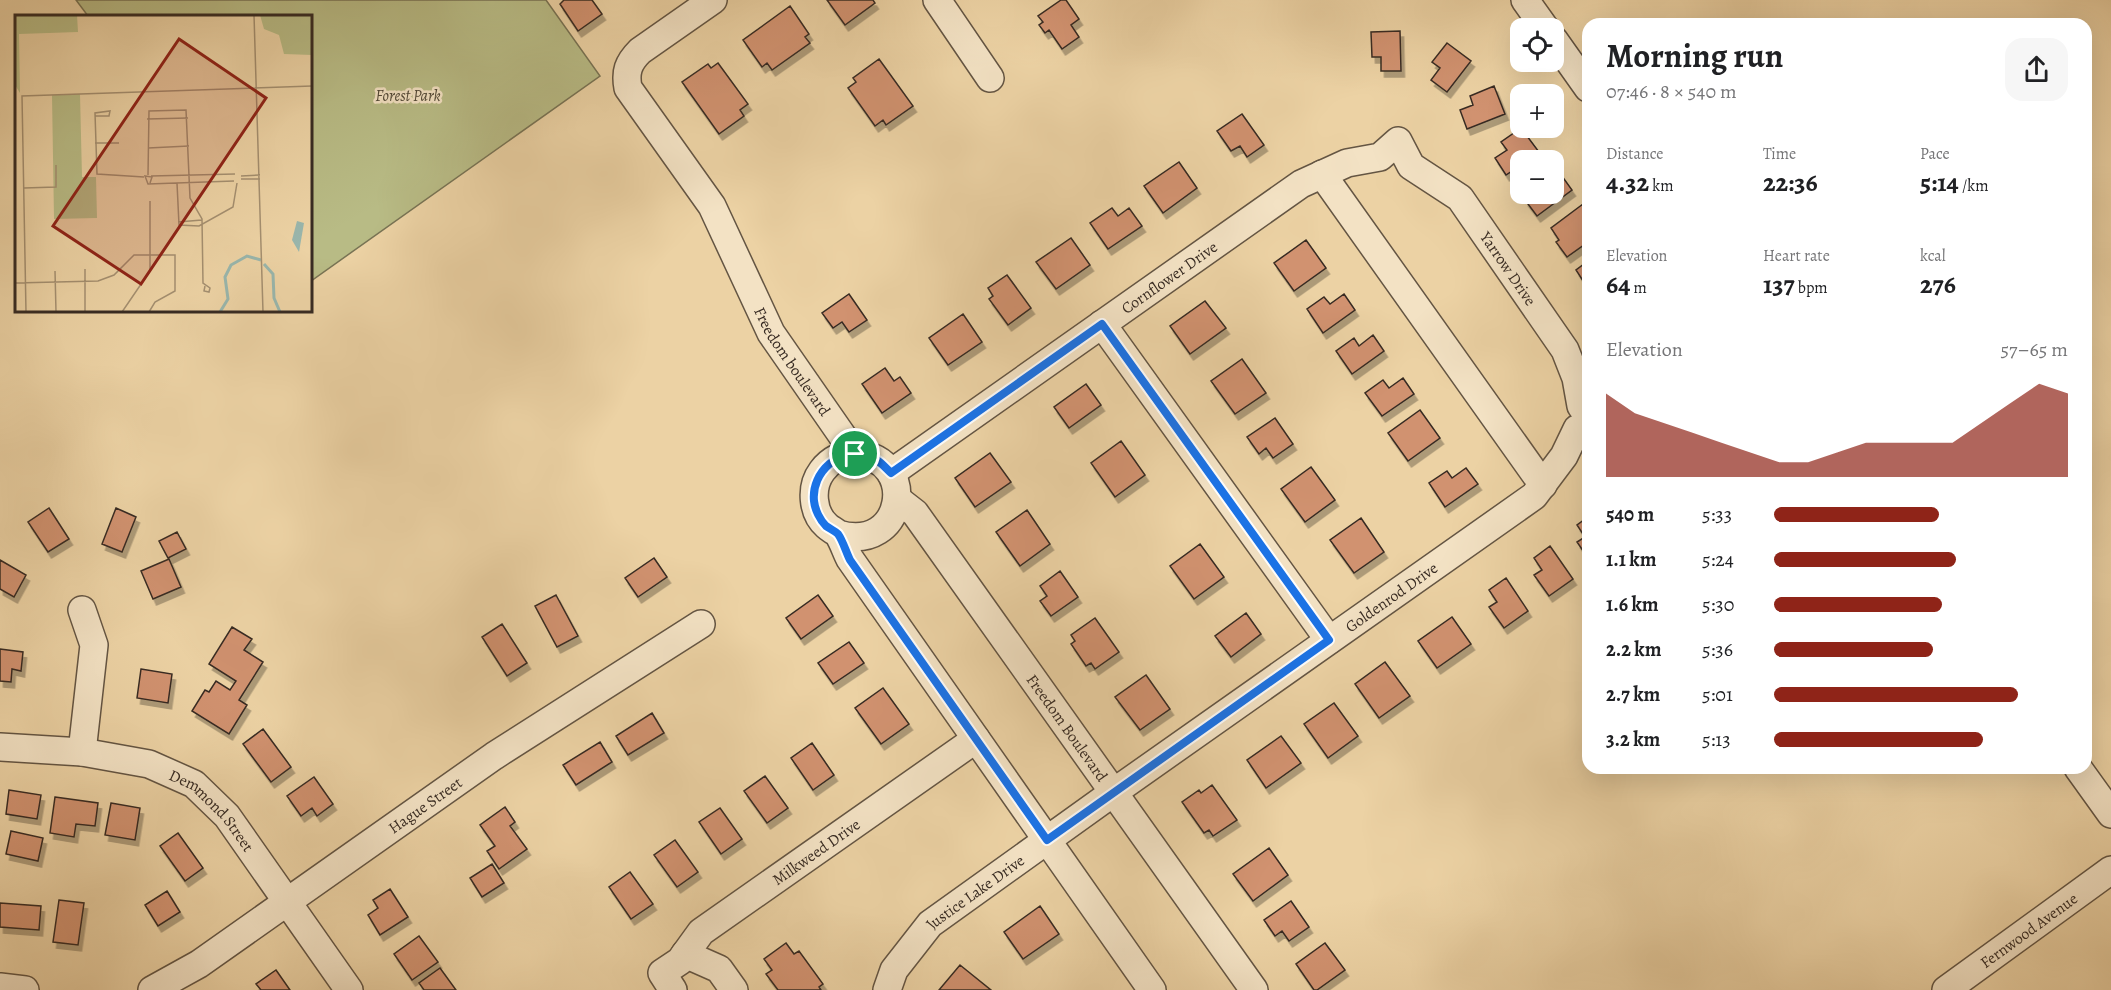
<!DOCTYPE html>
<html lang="en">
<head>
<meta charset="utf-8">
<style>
	body { margin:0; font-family:Alegreya,serif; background:#f6f6f6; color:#202124; height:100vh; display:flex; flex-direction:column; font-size:22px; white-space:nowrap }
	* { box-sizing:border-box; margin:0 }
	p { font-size:20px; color:#757577 }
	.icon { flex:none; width:33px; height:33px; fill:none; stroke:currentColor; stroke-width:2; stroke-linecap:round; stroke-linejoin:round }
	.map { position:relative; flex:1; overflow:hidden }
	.details { position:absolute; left:1582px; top:18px; width:510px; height:756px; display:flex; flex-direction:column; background:#fff; border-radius:18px; box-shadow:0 6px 24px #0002 }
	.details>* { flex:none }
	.fabs { position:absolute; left:1510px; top:18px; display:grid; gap:12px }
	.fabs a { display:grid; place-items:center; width:54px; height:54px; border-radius:12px; background:#fff; box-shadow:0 6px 24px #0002; font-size:30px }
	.pin { position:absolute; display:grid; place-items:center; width:51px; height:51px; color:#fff; margin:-26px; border:3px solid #fff; border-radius:50%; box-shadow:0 2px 6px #0007 }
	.round { display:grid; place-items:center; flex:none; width:63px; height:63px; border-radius:18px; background:#f6f6f6 }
	.overview { display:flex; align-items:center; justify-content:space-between; height:102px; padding:0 24px }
	h1 { font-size:33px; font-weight:700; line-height:45px }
	.stats { display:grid; grid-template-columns:repeat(3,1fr); gap:9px; height:102px; padding:6px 24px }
	.stats div { display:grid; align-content:center }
	.stats b { font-size:26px; font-weight:700 }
	.stats small { font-size:16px; font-weight:400 }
	.stats p { font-size:16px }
	.chart { height:168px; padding:12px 24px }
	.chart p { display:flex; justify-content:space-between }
	.chart svg { width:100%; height:108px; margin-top:6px; fill:#8f2418; opacity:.7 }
	ul { padding:0 24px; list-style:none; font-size:20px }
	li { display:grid; grid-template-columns:96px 72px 1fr; align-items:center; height:45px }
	li i { height:15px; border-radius:8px; background:#8f2418 }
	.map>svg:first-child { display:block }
</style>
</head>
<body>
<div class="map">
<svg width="2111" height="990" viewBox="0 0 2111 990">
	<defs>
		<filter id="shadow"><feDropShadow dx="3.5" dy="6" stdDeviation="0" flood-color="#0004"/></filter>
	</defs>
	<rect width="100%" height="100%" fill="#ecd2a4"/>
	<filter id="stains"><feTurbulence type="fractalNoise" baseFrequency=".00333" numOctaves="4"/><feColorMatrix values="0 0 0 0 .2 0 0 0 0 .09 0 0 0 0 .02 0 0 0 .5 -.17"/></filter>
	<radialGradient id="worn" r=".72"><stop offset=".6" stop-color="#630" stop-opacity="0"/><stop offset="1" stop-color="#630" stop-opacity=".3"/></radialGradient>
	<path fill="#b8bb85" stroke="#787354" stroke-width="1.5" d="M76,0h470l54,76 -289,205 -1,-265h-222z"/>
	<path fill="#d1926f" stroke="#372b23" stroke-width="1.5" filter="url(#shadow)" d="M592,0l10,14 -24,17 -18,-27 4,-4z
		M827,0h46l2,3 -30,22z
		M1061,0h5l13,19 -8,6 8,12 -17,12 -13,-19 -4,3 -6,-8 4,-3 -5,-6z
		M790,6l19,28 -4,3 5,6 -38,27 -5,-7 -5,4 -19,-27z
		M1400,31l1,40h-20v-14h-9l-1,-25z
		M1447,43l24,18 -24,31 -16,-12 9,-12 -8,-6z
		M879,59l34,47 -27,19 -3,-5 -8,6 -27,-38 8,-6 -3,-4z
		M718,63l30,41 -8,6 4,6 -25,18 -37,-52 26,-18 3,4z
		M1494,86l11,28 -38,15 -7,-19 13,-5 -3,-9z
		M1242,114l22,31 -17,12 -7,-11 -9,5 -14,-20z
		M1521,128l18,24 -12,8h-6v5l-15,10 -11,-17 12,-8 -6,-8z
		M1179,162l18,26 -34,25 -19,-27z
		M1554,165l18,25 -35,26 -12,-16 4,-2 -3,-4h28z
		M1583,204l5,8v30l-21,15 -11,-15 3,-2 -8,-12z
		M1112,208l6,8 11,-8 13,18 -34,23 -18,-26z
		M1071,238l19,27 -34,24 -20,-27z
		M1306,240l20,28 -32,23 -20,-28z
		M1588,261v25l-1,1 -11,-17z
		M1007,275l24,33 -23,17 -19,-26 4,-3 -5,-8z
		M849,294l18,26 -18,12 -7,-10 -9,6 -11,-15z
		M1344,294l11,16 -32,23 -16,-24 17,-12 6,7z
		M1205,301l21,27 -36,26 -20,-28z
		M963,314l19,28 -34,23 -19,-27z
		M1373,335l11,16 -32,23 -16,-23 18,-13 5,8z
		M1242,359l24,34 -31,21 -24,-33z
		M885,368l9,13 6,-4 11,16 -29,20 -20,-29z
		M1403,378l11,16 -32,22 -17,-23 18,-13 6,8z
		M1086,384l15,21 -32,23 -15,-21z
		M1420,410l20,28 -32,23 -20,-28z
		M1275,418l18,26 -20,14 -7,-10 -7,6 -12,-17z
		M1121,441l24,34 -30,22 -24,-34z
		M990,453l21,29 -36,25 -20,-29z
		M1311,467l24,33 -30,22 -24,-33z
		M1466,468l12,16 -33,23 -16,-24 18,-12 5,7z
		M49,508l20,31 -21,13 -20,-30z
		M116,508l20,9 -14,35 -20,-8z
		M1027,510l23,34 -30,22 -24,-34z
		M1588,517v41l-11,-16 8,-5 -8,-12z
		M1361,518l23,34 -30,21 -24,-33z
		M177,532l9,17 -18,9 -9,-17z
		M1200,544l24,33 -30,22 -24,-33z
		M1550,546l23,33 -24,17 -15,-21 8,-5 -8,-12z
		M654,558l13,19 -29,20 -13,-19z
		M169,559l12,28 -28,12 -12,-28z
		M0,560l26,15 -12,22 -14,-8z
		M1060,571l18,26 -27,19 -11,-15 7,-5 -7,-10z
		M1506,578l22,33 -24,17 -15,-21 8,-5 -8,-12z
		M556,595l22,41 -21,11 -22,-41z
		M818,595l15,21 -32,23 -15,-21z
		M1246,613l15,21 -30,23 -16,-21z
		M1452,617l19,27 -34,24 -19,-27z
		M1095,618l24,34 -24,17 -4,-6 -5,3 -15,-22 4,-3 -4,-6z
		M502,624l25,39 -20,13 -25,-39z
		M232,627l20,12 -8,11 19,12 -24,38 8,5 -18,29 -37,-23 13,-21 4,2 7,-11 14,9 6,-9 -27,-17z
		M849,642l15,21 -31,21 -15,-21z
		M0,649l23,3 -2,19 -9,-2 -1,13 -11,-1z
		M1385,662l25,34 -31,22 -24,-34z
		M141,669l31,5 -4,29 -31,-5z
		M1146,675l24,34 -30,21 -25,-33z
		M883,688l26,36 -28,20 -26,-36z
		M1334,703l24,33 -30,22 -24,-34z
		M652,713l12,20 -36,22 -12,-19z
		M263,729l28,38 -20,15 -28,-38z
		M1281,736l20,27 -35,25 -19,-28z
		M600,742l12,20 -36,23 -13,-20z
		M812,743l22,32 -21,15 -22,-32z
		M765,776l23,32 -21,15 -23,-32z
		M314,777l19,27 -16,12 -5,-8 -11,8 -14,-20z
		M1212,785l25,35 -24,16 -4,-6 -5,3 -22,-31 17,-12 2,3z
		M9,790l32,5 -4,24 -31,-5z
		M55,797l43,6 -3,23 -19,-2 -2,13 -24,-4z
		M111,803l29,5 -5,32 -30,-5z
		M505,807l10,15 -5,4 17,23 -28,20 -12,-18 8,-5 -15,-21z
		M720,808l22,31 -21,15 -22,-32z
		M11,831l32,7 -5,23 -32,-7z
		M178,833l25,35 -18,13 -25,-35z
		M675,840l23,32 -21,15 -23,-32z
		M1269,848l19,27 -35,26 -20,-27z
		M492,864l12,19 -22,14 -12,-19z
		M630,872l23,32 -22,15 -22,-32z
		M390,889l18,28 -28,18 -12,-20 10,-7 -5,-8z
		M167,891l13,21 -22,14 -13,-21z
		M59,900l25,3 -6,42 -25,-3z
		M1291,901l18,26 -20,14 -7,-10 -7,5 -11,-16z
		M0,903l41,3 -2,24 -39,-3z
		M1040,906l19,28 -36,25 -19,-27z
		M419,936l19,26 -26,18 -18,-26z
		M786,943l8,11 5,-3 24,33 -4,3 2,3h-43l-12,-16 6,-4 -8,-11z
		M1325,943l20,27 -28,20h-3l-18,-26z
		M960,965l31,25h-52z
		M440,968l16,22h-32l-5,-7z
		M276,970l14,20h-29l-5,-6z"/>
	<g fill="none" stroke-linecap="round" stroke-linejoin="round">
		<g stroke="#645543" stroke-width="30">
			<g id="minor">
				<path id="s1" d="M713,0l-73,51c-12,12 -15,21 -12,37l84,118 59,127 84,121"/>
				<path d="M937,0l53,78"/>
				<path d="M1525,0l20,28"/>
				<path d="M1554,40l34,48"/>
				<path d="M1322,174l221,311"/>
				<path d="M1102,324l227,316"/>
				<path id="s2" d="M891,473l410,-289 46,-21 33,-6 18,-16 13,25 49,32 105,152 11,28 5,28 7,10"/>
				<path id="s3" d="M897,499l18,14 339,477"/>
				<path d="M838,534c67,20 81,-75 19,-80 -14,-1 -27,6 -35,17 -12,16 -10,42 5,55 3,3 8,5 11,8 5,7 8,18 12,25l302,431"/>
				<path id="s4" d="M0,747l82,5 67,12 45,20 33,32 122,174"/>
				<path d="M82,752l12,-107 -12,-35"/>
				<path d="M2078,768l33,46"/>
				<path d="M685,954l34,15 15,21"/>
				<path d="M0,987l25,3"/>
				<path id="s5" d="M152,990l47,-26 295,-208 207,-132"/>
				<path id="s6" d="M673,990l-11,-17 18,-12 21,-29 275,-193"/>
				<path id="s7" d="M887,990l7,-20 36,-46 184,-132 420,-296 30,-40 13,-27h11"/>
				<path id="s8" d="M1946,990l165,-120"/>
			</g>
		</g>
		<use href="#minor" stroke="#f3e2c4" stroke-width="27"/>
	</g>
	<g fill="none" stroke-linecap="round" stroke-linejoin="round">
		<g stroke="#fff" stroke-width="12">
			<path id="route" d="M1102,324l227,316 -282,200 -197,-280c-4,-8 -7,-19 -12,-26 -3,-3 -8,-5 -12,-8 -6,-6 -11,-16 -12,-25 -3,-29 26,-55 55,-45 9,3 15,10 22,17z"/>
		</g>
		<use href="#route" stroke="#1a73e8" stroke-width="8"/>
	</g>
	<g text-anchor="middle" stroke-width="5" stroke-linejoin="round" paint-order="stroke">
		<g font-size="16" font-style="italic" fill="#514837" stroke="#f3e2c4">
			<text x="408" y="101">Forest Park</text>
		</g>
		<g font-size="16" fill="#372b23" stroke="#f3e2c4">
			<text dy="6" stroke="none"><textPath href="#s2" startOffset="782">Yarrow Drive</textPath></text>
			<text dy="6" stroke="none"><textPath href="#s2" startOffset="340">Cornflower Drive</textPath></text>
			<text dy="6" stroke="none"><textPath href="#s1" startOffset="450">Freedom boulevard</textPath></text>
			<text dy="6" stroke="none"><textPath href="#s7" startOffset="645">Goldenrod Drive</textPath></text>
			<text dy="6" stroke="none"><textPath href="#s3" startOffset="286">Freedom Boulevard</textPath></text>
			<text dy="6" stroke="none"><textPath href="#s5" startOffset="330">Hague Street</textPath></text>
			<text dy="6" stroke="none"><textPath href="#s4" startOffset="230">Demmond Street</textPath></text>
			<text dy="6" stroke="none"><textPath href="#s6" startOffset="218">Milkweed Drive</textPath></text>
			<text dy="6" stroke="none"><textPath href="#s7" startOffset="135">Justice Lake Drive</textPath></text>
			<text dy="6" stroke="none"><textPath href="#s8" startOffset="102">Fernwood Avenue</textPath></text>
		</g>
	</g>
	<g transform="translate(15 15)">
		<rect width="297" height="297" fill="#ecd2a4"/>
		<path d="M0,0h62l1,17 -59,2 1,59 -5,-8zM245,0h52v40l-28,-1 -5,-19 -15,-6zM65,79l2,83h14l1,41 -43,1 -2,-124z" fill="#b8bb85"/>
		<path d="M282,206l7,2 -5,29 -7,-12z" fill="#99b6ac"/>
		<path fill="none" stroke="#99b6ac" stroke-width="3" d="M249,249l9,10 1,24 6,14M205,297l8,-13 -3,-22 6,-12 16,-9 14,4"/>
		<path fill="none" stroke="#a48f70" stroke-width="1.5" d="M239,0l9,297M80,101h14l1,-5 -15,2 2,61 47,3M132,104l41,-1M80,128h24M133,133l41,-2M133,160l1,-64 37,-1 4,88 12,21 1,64 7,5 -1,4 -5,-1 1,-5M136,161l84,-2M226,161l19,-1M226,164h19M135,168l2,-6 -7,-1 3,8 86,-3M162,168l2,42 20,1 34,-19 4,-24M9,173l32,-1v-22M163,207l24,-2M70,254v43M40,256l1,41M0,268l83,-2 16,-6 20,-20h41v36l-20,11 -6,10M11,297l-4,-216 290,-10M107,297l28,-41v-70"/>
		<path fill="#8f2418" fill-opacity="0.15" stroke="#8f2418" stroke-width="3" d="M164,24l87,59 -125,186 -88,-58z"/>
		<rect width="297" height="297" fill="none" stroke="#372b23" stroke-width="3"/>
	</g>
	<rect width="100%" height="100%" filter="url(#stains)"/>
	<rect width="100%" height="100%" fill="url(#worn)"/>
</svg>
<div class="fabs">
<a><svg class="icon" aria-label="locate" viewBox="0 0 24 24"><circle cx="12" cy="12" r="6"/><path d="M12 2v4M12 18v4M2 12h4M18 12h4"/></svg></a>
<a>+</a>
<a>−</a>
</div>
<div class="pin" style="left:855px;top:454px;background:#1e9e55"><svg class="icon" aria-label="arrive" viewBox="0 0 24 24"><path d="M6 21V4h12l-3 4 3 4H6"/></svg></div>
<section class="details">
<div class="overview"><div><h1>Morning run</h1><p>07:46 · 8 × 540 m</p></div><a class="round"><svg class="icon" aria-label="share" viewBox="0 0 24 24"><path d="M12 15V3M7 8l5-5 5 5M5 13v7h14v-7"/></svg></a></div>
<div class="stats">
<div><p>Distance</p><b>4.32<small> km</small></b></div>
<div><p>Time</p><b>22:36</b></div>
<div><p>Pace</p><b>5:14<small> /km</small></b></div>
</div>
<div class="stats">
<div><p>Elevation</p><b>64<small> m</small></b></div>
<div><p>Heart rate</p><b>137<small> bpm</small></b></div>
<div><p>kcal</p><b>276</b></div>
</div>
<div class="chart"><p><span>Elevation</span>57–65 m</p>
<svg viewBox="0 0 160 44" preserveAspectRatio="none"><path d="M0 44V10L10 18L20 22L30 26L40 30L50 34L60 38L70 38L80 34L90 30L100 30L110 30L120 30L130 22L140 14L150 6L160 10V44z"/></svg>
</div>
<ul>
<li><b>540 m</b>5:33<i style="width:56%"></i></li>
<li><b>1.1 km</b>5:24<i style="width:62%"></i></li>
<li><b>1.6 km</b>5:30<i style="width:57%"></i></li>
<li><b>2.2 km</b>5:36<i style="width:54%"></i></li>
<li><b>2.7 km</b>5:01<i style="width:83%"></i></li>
<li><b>3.2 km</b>5:13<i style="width:71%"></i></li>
</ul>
</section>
</div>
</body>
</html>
